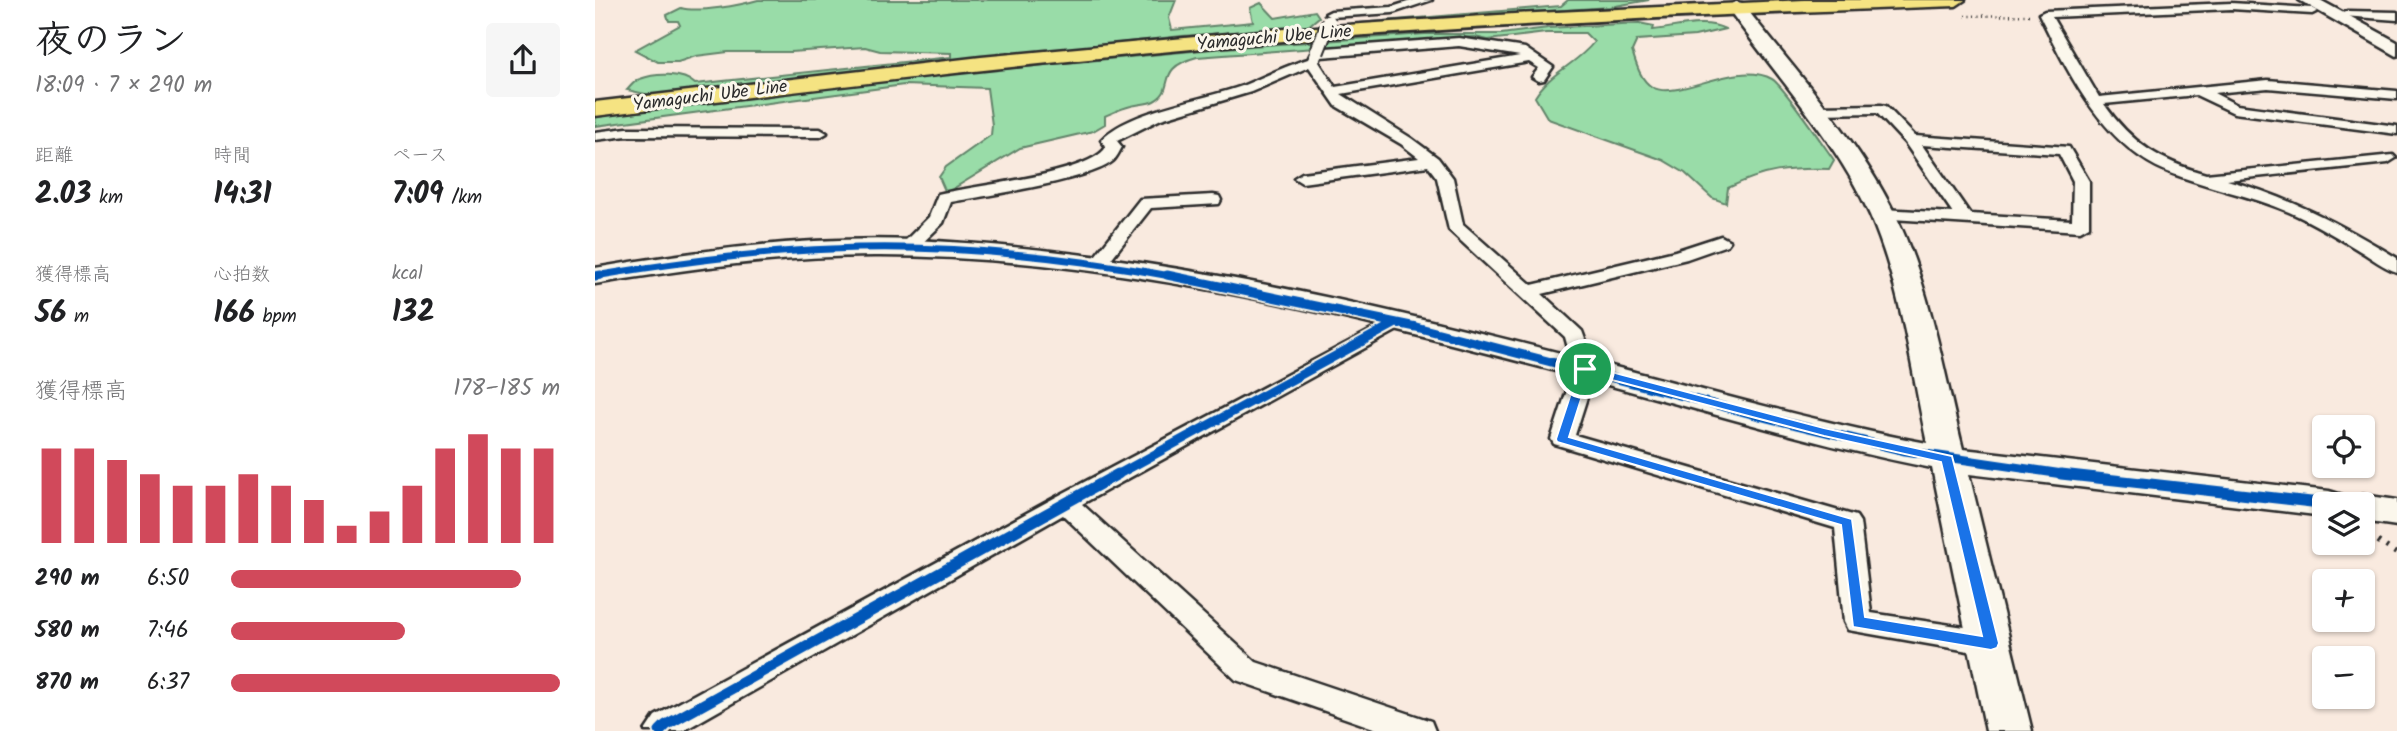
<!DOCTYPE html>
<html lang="ja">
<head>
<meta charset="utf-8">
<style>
	body { margin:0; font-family:Kalam,"Klee One",sans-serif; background:#f6f6f6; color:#202124; height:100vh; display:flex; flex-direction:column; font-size:26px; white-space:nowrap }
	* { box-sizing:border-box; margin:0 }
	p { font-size:23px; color:#757577 }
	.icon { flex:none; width:38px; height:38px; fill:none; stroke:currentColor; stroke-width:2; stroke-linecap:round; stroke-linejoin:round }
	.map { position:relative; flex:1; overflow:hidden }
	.sheet { display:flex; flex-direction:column; background:#fff; width:595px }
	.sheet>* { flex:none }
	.buttons { position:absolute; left:1717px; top:415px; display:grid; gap:14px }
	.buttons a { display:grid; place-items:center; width:63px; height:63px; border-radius:7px; background:#fff; box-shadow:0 2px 5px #0004; font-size:35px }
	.pin { position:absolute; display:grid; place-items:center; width:60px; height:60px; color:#fff; margin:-30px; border:4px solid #fff; border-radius:50%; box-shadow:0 2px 7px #0007 }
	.round { display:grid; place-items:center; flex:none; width:74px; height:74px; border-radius:7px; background:#f6f6f6 }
	.overview { display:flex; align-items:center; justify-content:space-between; height:119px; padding:0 35px }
	h1 { font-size:38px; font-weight:700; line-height:52px }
	.figures { display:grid; grid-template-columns:repeat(3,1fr); gap:10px; height:119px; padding:7px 35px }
	.figures div { display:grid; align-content:center }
	.figures b { font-size:30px; font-weight:700 }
	.figures small { font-size:19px; font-weight:400 }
	.figures p { font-size:19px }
	.chart { height:196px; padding:14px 35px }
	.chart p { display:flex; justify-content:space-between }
	.chart svg { width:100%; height:126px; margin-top:7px; stroke:#d1495b; stroke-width:6 }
	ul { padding:0 35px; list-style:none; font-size:23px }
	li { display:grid; grid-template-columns:112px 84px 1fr; align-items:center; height:52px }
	li i { height:18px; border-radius:9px; background:#d1495b }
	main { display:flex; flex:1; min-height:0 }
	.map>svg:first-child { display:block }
</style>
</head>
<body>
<main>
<section class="sheet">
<div class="overview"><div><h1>夜のラン</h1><p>18:09 · 7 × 290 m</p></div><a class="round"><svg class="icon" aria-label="share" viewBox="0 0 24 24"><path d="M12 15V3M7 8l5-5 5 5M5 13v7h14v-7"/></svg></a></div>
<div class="figures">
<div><p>距離</p><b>2.03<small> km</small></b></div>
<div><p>時間</p><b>14:31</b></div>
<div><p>ペース</p><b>7:09<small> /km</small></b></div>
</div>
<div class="figures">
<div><p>獲得標高</p><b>56<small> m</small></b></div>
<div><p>心拍数</p><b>166<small> bpm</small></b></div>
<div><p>kcal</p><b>132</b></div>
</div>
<div class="chart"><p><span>獲得標高</span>178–185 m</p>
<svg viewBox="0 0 160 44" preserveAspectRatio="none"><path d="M5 44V11M15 44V11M25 44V15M35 44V20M45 44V24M55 44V24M65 44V20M75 44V24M85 44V29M95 44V38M105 44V33M115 44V24M125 44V11M135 44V6M145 44V11M155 44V11"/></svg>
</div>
<ul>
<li><b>290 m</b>6:50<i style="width:88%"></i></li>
<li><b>580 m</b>7:46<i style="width:53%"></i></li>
<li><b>870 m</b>6:37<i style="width:100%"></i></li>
</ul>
</section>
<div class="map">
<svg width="1802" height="731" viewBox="0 0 1802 731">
	<rect width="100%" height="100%" fill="#f9eadf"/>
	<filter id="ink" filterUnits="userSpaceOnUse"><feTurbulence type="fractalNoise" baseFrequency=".0143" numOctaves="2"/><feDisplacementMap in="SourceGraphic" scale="14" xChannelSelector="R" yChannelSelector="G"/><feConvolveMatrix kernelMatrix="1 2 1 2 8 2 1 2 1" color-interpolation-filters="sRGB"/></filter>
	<g filter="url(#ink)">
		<path fill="#99dca8" stroke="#62846a" stroke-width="2" d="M163,0h418l-7,18 3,12 81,-8 -3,-14 11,-5 14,15 40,-7 4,6 -12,10 -125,9 -532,59 -23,-5c4,-4 8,-10 13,-11 15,-6 43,-7 55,5l256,-27v-4l-71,-2 -15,-4 -75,5h-62l-32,4 -18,6h-20l-23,-12 45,-25 -2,-4h-9l-2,-6 14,-7c17,5 60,-3 77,-8z
			M973,0h81l-39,7 -274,18 225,-19z
			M1044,23l15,3 -1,4c22,-2 52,-12 72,-1l-30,7 -58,4 -5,11c4,12 8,29 20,36 26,15 83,-28 120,-8 10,5 52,67 62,81l-5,9c-41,-1 -64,1 -101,19l-2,15 -14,-5 -27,-25 -22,-13 -115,-41 -13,-22c15,-25 41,-32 59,-55l-9,-9h-39l-58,7 -13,-3 -52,3 -226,17c-44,12 -19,31 -43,44 -6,3 -16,3 -23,5 -9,2 -17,6 -26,10v8l-12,7 -73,17 -74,45 -7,-16 7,-10 45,-32 1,-10 -5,-37 -83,-3 -309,41 1,-11 332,-39 296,-28 201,-14h76l47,-6z"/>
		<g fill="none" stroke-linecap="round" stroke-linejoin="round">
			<g stroke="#2b2b2b" stroke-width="5">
				<path id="street" d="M819,0h18l-39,13 -62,4 -6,-3 6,-3 61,-4z
					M1636,3l81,5 6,3 -6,3 -81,-5 -179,8 47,80 169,-17 129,11v8l-129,-11 -54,5 23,12 160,21v8l-163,-21 -38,-18 -92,9c28,40 56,57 102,70l187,-19 3,3 -8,5 -161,17c62,17 116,45 170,78v14c-13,-4 -25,-14 -37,-21 -23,-14 -46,-28 -71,-39 -39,-17 -82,-24 -121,-40 -66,-27 -99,-98 -129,-158l6,-3z
					M1752,11l50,1v8l-54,-4 -2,-2z
					M864,38l66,10 28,19 -9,13 -5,1 -7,-4 7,-9 -10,-6 -188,32 70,44 27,20 15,20 10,46 69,61 143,-34 46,-15 9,5 -3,4 -40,14 -145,35 40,37 14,38 -21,66 281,81 4,6 11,91 120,18 10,4 4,8 -4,8 -10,4 -143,-25 -4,-8 -9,-94 -281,-84 -3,-5 23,-70 -9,-32 -116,-107 -12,-52 -9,-12 -126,17 -8,-5 8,-5 117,-15 -18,-14 -65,-38 -27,-39 -58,25 -90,27 -44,22 5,6c-3,5 -5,10 -9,14 -21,19 -130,35 -162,41l-8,21 -30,29h-12l-3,-4 31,-31 9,-23c33,-8 154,-20 168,-47l-5,-7c27,-30 103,-40 141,-54 22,-9 43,-20 66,-27l5,-10zM864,46l61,10 -185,31 -16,-25 2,-5z
					M1286,105l5,1 29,30 154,11 20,34v45l-9,5 -204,-13 -2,-4 8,-5 71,4 -48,-70 -28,-30 -62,1 -7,-4 7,-4zM1327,145l137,9 14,27 -1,39 -102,-6z
					M32,128l193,1 7,4 -7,4 -193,-1 -32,4v-8z
					M618,195l6,1 2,4 -2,4 -68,4 -48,61 -6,1 -9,-5 52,-66z
					M801,317l7,2 3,4 -3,4 -321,177 174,158 175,59 4,10h-53l-146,-51 -173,-165 -380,216h-38l10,-15 401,-219z"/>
			</g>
			<g stroke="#2b2b2b" stroke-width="5">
				<path id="secondary" d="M1704,0h21l77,42v14z
					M1141,2l6,1c53,68 115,134 153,211 35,71 49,159 68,235l366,42 13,4 5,8 3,-4 13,-4 34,5v26l-34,-5v-17h-39v12l-355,-42 63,257h-46l-54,-263c-123,-24 -243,-62 -365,-94 -225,-59 -458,-119 -693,-118 -94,0 -187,13 -279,28v-16c105,-18 212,-32 318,-28 241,10 477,69 710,129 101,26 201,55 304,74 -16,-75 -26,-157 -57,-228 -35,-77 -95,-140 -143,-208z"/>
			</g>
			<g stroke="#2b2b2b" stroke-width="5">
				<path id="primary" d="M1209,0h161l-9,6c-229,8 -457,18 -685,36 -226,19 -451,46 -676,74v-14l386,-45 289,-27 244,-16z"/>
			</g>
			<path stroke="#2b2b2b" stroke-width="2.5" stroke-dasharray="1 3.5" stroke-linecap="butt" d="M1370,16l65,-1"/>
			<path stroke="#2b2b2b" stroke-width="5" stroke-dasharray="2.5 7" stroke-linecap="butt" d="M1775,536l27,18"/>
			<use href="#street" fill="#fbf7ec" fill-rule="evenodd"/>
			<use href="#secondary" fill="#fbf7ec" fill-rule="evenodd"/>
			<use href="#primary" fill="#f5e382" fill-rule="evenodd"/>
			<g stroke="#2b2b2b" stroke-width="17" stroke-linecap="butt">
				<path id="street-bridge" d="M722,52l12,-30"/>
			</g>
			<use href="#street-bridge" stroke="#fbf7ec" stroke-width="13"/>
			<g stroke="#fbf7ec" stroke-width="10">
				<path id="cycleway-far2" d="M0,276c79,-13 158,-24 237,-27 115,-5 232,7 344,28"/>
			</g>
			<g stroke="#fbf7ec" stroke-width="13">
				<path id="cycleway-far1" d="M572,275l249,52 351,91 138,33 171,25
					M0,276l6,-1
					M520,476l281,-153"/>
			</g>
			<g stroke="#fbf7ec" stroke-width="16">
				<path id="cycleway" d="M1466,474l268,30
					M65,731l6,-6 452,-251"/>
			</g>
			<use href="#cycleway-far2" stroke="#0057b8" stroke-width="7"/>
			<use href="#cycleway-far1" stroke="#0057b8" stroke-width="9"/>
			<use href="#cycleway" stroke="#0057b8" stroke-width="11"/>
		</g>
	</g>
	<path fill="#1a73e8" stroke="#fff" stroke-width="2" fill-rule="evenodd" d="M990,365l239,63 128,28 47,187 -2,5 -6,2 -138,-23 -12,-102 -284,-83 -1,-3 23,-70zM994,374l235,62 117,26 41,174 -117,-19 -13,-98 -283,-82z"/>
	<g text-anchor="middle" stroke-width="6" stroke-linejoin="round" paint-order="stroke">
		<g font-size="18" fill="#2b2b2b" stroke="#fbf7ec">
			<text transform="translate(679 37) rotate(-5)" y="6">Yamaguchi Ube Line</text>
			<text transform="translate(115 95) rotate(-7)" y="6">Yamaguchi Ube Line</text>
		</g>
	</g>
</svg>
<div class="buttons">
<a><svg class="icon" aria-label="locate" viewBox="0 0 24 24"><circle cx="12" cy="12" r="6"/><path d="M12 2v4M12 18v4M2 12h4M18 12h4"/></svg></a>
<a><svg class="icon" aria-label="layers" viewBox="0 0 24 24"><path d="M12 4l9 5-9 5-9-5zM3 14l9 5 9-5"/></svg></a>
<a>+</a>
<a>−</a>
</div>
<div class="pin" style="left:990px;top:369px;background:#1e9e55"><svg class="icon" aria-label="arrive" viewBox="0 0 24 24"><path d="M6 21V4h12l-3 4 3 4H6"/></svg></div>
</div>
</main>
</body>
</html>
